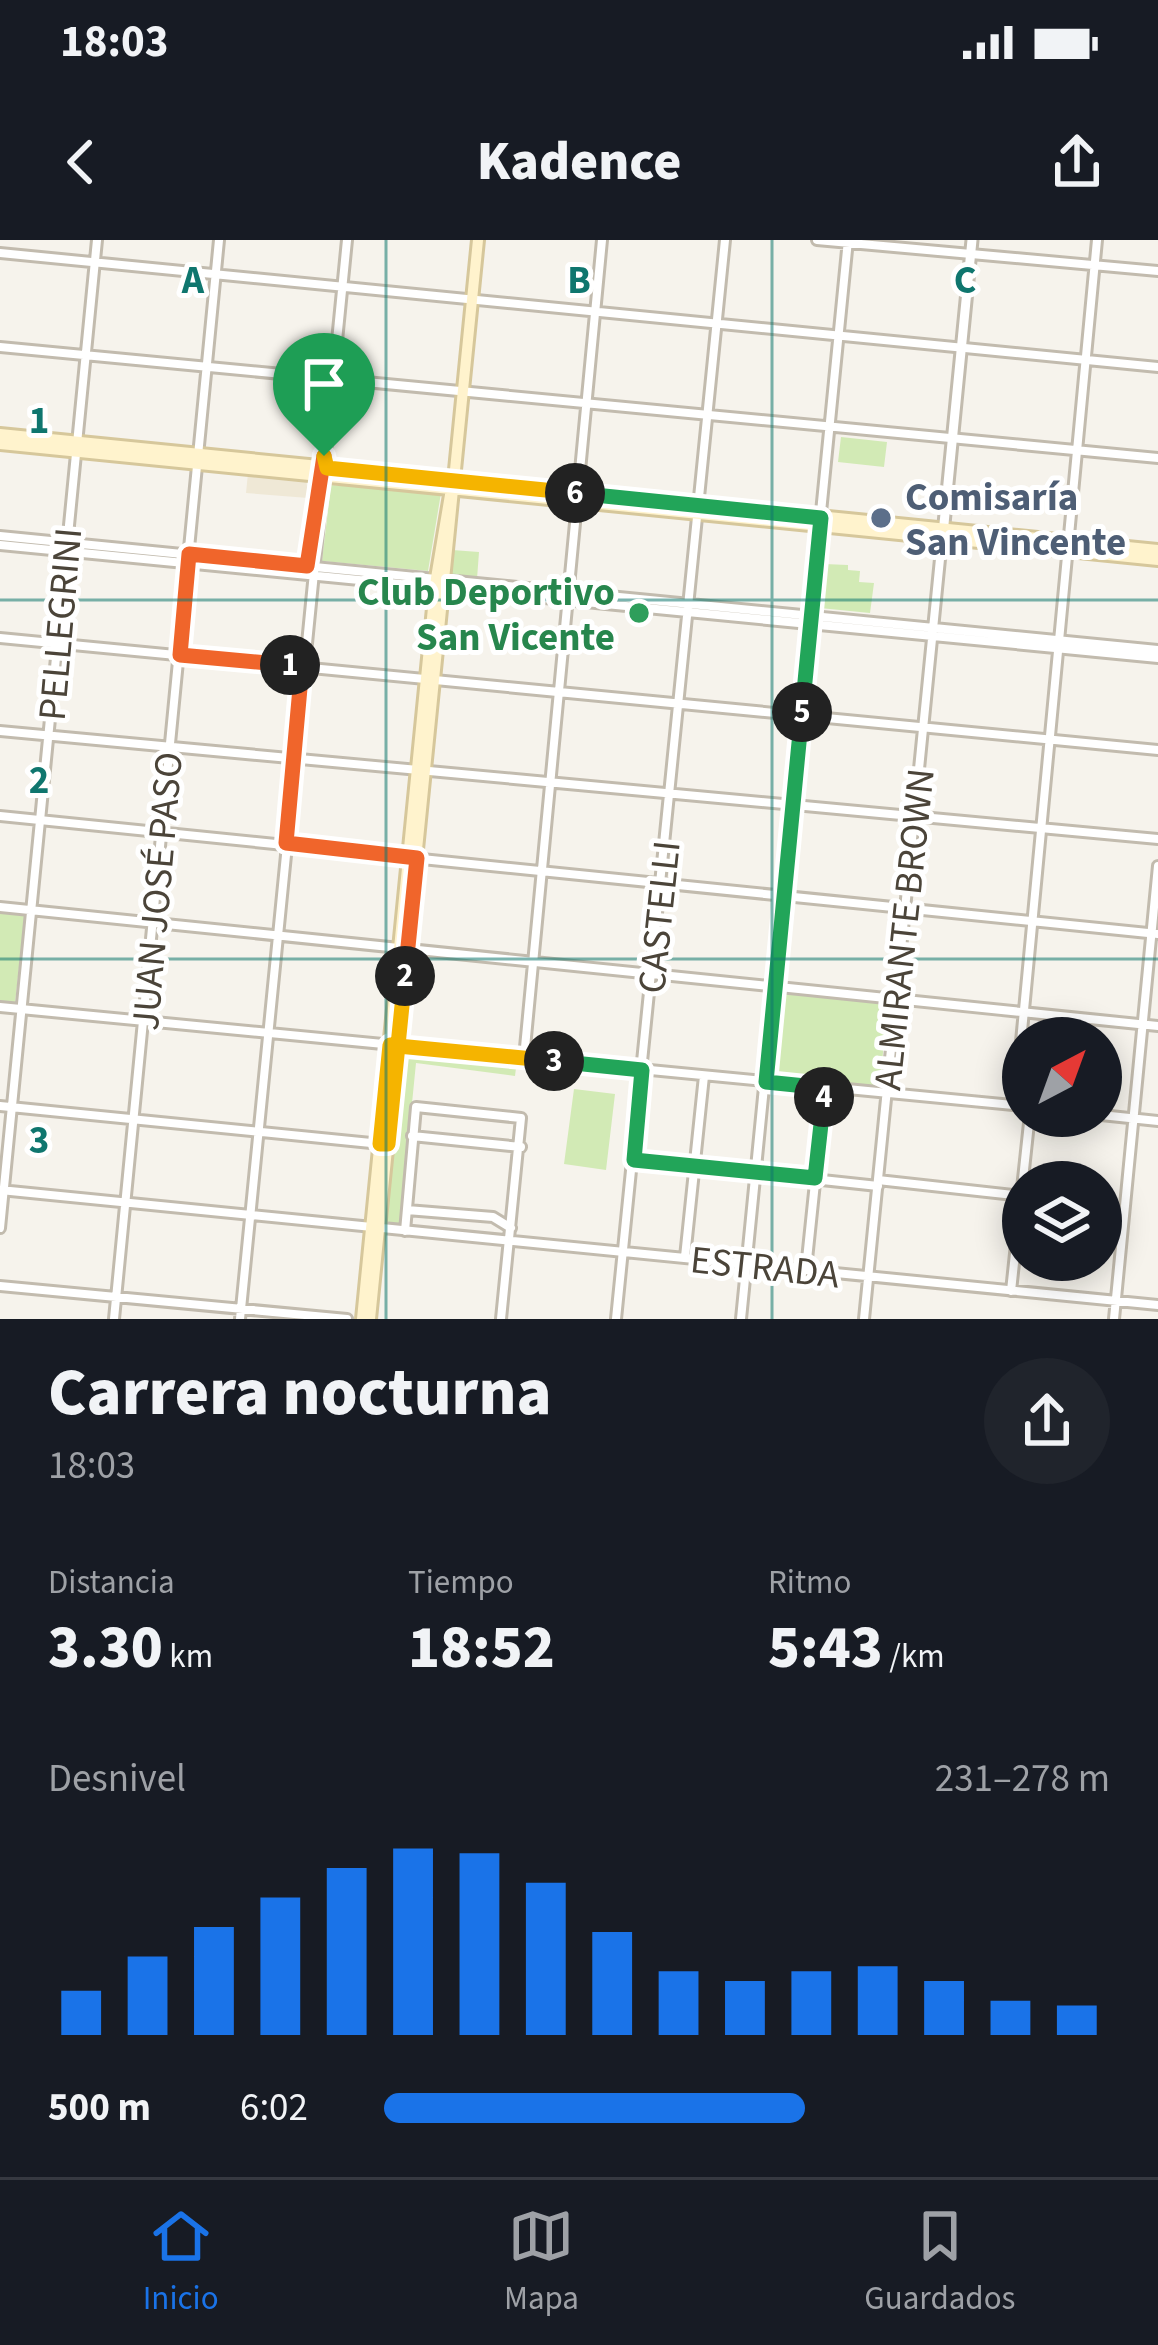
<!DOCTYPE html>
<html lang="es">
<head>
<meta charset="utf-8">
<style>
	body { margin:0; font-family:"Source Sans 3",sans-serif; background:#20242c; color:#f1f3f6; height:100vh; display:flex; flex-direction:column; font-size:45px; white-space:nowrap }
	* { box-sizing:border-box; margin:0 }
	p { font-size:39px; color:#9ea1a6 }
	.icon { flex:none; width:66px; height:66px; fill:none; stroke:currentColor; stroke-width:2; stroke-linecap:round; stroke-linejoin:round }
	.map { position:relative; height:1079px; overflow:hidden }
	.side { display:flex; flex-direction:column; background:#171b24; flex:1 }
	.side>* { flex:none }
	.needle { width:78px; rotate:41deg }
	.buttons { position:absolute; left:1002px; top:777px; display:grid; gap:24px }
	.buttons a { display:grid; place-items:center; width:120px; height:120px; border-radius:50%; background:#171b24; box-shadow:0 6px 30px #0003; font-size:60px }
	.pin { position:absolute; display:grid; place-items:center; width:102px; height:102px; color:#fff; margin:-123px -51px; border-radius:50% 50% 50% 0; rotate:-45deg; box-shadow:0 0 12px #0007 }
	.pin .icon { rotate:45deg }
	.km { position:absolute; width:60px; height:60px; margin:-30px; border-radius:50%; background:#222; color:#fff; font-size:33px; line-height:60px; text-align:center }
	.round { display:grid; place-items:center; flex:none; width:126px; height:126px; border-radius:63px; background:#20242c }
	.overview { display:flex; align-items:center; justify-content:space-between; height:204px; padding:0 48px }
	h1 { font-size:66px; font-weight:800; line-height:90px }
	.stats { display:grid; grid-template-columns:repeat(3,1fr); gap:18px; height:204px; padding:12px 48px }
	.stats div { display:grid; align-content:center }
	.stats b { font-size:60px; font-weight:800 }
	.stats small { font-size:33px; font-weight:400 }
	.stats p { font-size:33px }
	.chart { height:336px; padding:24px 48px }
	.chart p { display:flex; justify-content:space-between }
	.chart svg { width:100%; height:216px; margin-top:12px; stroke:#1a73e8; stroke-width:6 }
	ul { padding:0 48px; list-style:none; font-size:39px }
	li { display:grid; grid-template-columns:192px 144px 1fr; align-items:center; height:90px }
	li i { height:30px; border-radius:15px; background:#1a73e8 }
	.status { display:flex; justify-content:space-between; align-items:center; height:84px; padding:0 60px; background:#171b24; direction:ltr }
	.status svg { height:33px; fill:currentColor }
	header { display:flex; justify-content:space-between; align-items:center; height:156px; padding:0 48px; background:#171b24; font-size:54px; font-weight:800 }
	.tabs { display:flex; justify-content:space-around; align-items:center; height:168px; border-top:3px solid #363941; background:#171b24; font-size:33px; color:#9ea1a6 }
	.tabs a { display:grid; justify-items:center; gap:6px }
	.tabs .on { color:#1a73e8 }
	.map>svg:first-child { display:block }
</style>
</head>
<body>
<div class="status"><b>18:03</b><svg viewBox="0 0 49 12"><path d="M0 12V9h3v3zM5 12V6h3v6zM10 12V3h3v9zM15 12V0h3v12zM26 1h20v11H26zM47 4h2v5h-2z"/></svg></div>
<header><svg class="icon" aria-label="back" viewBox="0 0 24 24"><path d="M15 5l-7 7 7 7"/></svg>Kadence<svg class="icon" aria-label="share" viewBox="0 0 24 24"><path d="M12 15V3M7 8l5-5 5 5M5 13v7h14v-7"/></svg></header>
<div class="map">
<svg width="1158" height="1079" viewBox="0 0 1158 1079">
	<rect width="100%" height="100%" fill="#f6f3ec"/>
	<path fill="#efe8d6" d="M248,233l58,3 2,22 -62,-5z"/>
	<path fill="#d2eab5" d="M841,197l46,5 -3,25 -46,-5z
		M331,245l110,8 -13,78 -106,-10z
		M452,310l27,2 -2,27 -27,-3z
		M824,324l24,1v5l12,1 -1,11 15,1 -4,30 -50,-5z
		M0,671l25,3 -10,89 -15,-2z
		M779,752l108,12 -7,84 -110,-11z
		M401,808l116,12 -2,16 -99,-13 -16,161 -16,-3z
		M574,849l41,5 -9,76 -42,-6z"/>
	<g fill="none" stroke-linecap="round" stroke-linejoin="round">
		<g stroke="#c2bbae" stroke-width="14">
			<path id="minor" d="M817,0l341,31
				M0,13l1158,114
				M0,107l1158,111
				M0,296l1158,114
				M0,305l1158,113
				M308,328l9,-92
				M0,398l1158,112
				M0,491l1158,108
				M0,576l1158,118
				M0,667l1158,119
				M0,767l1023,99
				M524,818l78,-818
				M1015,865l82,-865
				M0,866l381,38
				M1101,875l57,6
				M412,896l109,11
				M635,920l243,26
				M878,940l145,16
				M0,950l1158,115
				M1101,965h3
				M407,970l86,7 18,11
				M0,988l97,-988
				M405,991l11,-124 105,11 -20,201
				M685,1017l19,-181
				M806,1029l19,-182
				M0,1046l347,33
				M1011,1051l18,-168
				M114,1079l105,-1079
				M240,1079l107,-1079
				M616,1079l109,-1079
				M741,1079l107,-1079
				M864,1079l78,-780
				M1114,1079l44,-453"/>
		</g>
		<g stroke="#c2bbae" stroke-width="15">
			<path id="tertiary" d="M943,294l29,-294"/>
		</g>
		<g stroke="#d6c79b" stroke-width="16">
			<path id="secondary" d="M0,194l1158,116
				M0,204l1158,116
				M362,1079l74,-741 15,-89
				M370,1079l108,-1079"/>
		</g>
		<use href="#minor" stroke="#fff" stroke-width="8"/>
		<use href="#tertiary" stroke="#fff" stroke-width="9"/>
		<use href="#secondary" stroke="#fff3cd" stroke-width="10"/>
	</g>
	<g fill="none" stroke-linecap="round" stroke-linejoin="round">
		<g stroke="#fff" stroke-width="24">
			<path id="split-1" d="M290,425l-110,-10 9,-101 118,12 17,-110"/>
		</g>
		<g stroke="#fff" stroke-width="24">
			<path id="split-2" d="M290,425l12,1 -16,177 131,15 -12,118"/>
		</g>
		<g stroke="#fff" stroke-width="24">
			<path id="split-3" d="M405,736l-17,168h-8l10,-99 8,1 156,15"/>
		</g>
		<g stroke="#fff" stroke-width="24">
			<path id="split-4" d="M554,821l88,9 -8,90 181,18 9,-81"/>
		</g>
		<g stroke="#fff" stroke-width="24">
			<path id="split-5" d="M802,472l-36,370 59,6 -1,9"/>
		</g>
		<g stroke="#fff" stroke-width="24">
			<path id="split-6" d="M575,253l246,25 -19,194"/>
		</g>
		<g stroke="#fff" stroke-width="24">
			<path id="split-7" d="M324,216l3,12 248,25"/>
		</g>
		<use href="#split-1" stroke="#f0652b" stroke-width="15"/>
		<use href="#split-2" stroke="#f0652b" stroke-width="15"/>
		<use href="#split-3" stroke="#f5b400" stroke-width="15"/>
		<use href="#split-4" stroke="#22a559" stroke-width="15"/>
		<use href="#split-5" stroke="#22a559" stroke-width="15"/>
		<use href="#split-6" stroke="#22a559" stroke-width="15"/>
		<use href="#split-7" stroke="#f5b400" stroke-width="15"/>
	</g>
	<path fill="none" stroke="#0f766e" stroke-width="3" stroke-opacity="0.55" d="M386,0v1079M772,0v1079M0,360h1158M0,719h1158"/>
	<circle fill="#5c6f8a" stroke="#fff" stroke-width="4.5" cx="881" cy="278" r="12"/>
	<circle fill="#2e9e5b" stroke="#fff" stroke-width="4.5" cx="639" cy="373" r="12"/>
	<g text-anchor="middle" stroke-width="10" stroke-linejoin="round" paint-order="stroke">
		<g font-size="39" font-weight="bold" fill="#4e5e75" stroke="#fff" text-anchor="start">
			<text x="905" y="270">Comisaría<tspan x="905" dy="45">San Vincente</tspan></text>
		</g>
		<g font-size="39" font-weight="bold" fill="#27864d" stroke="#fff" text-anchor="end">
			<text x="615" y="365">Club Deportivo<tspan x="615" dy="45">San Vicente</tspan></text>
		</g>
		<g font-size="39" fill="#4b4439" stroke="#fff">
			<text transform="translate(59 384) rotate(-85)" y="14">PELLEGRINI</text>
			<text transform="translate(156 651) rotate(-85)" y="14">JUAN JOSÉ PASO</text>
			<text transform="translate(658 677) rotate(-84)" y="14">CASTELLI</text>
			<text transform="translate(903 689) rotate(-84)" y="14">ALMIRANTE BROWN</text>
			<text transform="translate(765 1026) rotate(6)" y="14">ESTRADA</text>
		</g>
	</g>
	<g font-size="39" text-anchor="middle" font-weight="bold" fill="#0f766e" stroke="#fff" stroke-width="10" stroke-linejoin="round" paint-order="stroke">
		<text x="193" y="53">A</text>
		<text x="579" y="53">B</text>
		<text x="965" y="53">C</text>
		<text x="39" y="193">1</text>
		<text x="39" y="553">2</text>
		<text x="39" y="913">3</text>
	</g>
</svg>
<div class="buttons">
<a><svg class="needle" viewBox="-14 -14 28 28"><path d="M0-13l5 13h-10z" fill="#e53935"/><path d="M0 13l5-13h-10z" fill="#9ea1a6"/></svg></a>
<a><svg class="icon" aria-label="layers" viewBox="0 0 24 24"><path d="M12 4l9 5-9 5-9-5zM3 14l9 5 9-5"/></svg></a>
</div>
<div class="pin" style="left:324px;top:216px;background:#1e9e55"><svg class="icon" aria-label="arrive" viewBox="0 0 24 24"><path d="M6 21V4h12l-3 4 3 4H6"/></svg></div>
<b class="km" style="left:290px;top:425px">1</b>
<b class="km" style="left:405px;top:736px">2</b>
<b class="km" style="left:554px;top:821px">3</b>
<b class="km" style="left:824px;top:857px">4</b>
<b class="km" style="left:802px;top:472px">5</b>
<b class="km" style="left:575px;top:253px">6</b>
</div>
<section class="side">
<div class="overview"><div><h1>Carrera nocturna</h1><p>18:03</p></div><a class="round"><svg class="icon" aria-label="share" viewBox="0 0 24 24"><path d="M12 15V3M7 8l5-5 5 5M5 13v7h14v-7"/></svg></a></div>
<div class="stats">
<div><p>Distancia</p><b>3.30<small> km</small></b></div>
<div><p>Tiempo</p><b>18:52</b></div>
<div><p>Ritmo</p><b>5:43<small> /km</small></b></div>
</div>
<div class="chart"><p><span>Desnivel</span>231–278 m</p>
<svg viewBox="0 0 160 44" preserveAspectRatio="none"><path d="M5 44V35M15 44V28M25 44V22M35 44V16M45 44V10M55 44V6M65 44V7M75 44V13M85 44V23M95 44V31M105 44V33M115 44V31M125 44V30M135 44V33M145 44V37M155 44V38"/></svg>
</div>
<ul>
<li><b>500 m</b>6:02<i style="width:58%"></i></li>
</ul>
</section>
<nav class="tabs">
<a class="on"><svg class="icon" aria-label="home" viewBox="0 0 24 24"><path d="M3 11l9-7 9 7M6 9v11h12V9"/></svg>Inicio</a>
<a><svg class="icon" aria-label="map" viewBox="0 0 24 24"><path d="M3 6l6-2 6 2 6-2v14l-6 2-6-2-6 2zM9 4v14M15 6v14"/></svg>Mapa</a>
<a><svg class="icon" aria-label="saved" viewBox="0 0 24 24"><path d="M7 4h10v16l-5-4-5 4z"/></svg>Guardados</a>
</nav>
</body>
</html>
